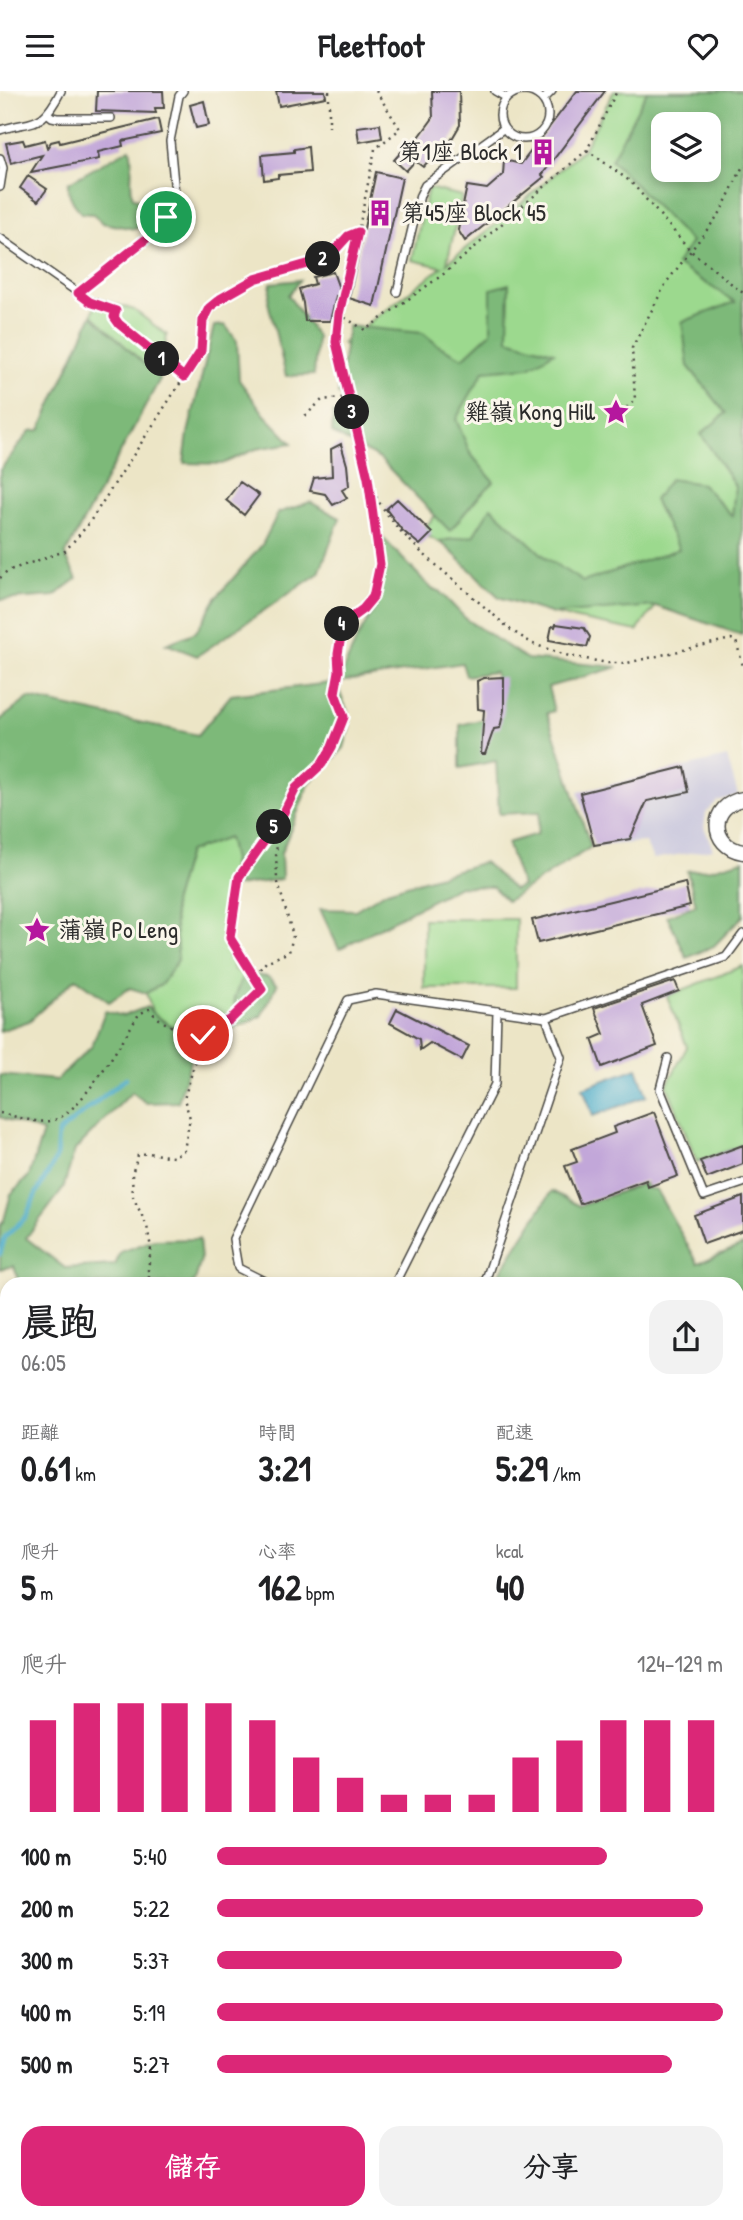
<!DOCTYPE html>
<html lang="zh-TW">
<head>
<meta charset="utf-8">
<style>
	body { margin:0; font-family:"Patrick Hand","LXGW WenKai TC",sans-serif; background:#f2f2f2; color:#202124; height:100vh; display:flex; flex-direction:column; font-size:26px; white-space:nowrap }
	* { box-sizing:border-box; margin:0 }
	p { font-size:23px; color:#757577 }
	.icon { flex:none; width:38px; height:38px; fill:none; stroke:currentColor; stroke-width:2; stroke-linecap:round; stroke-linejoin:round }
	.map { position:relative; flex:1; overflow:hidden }
	.panel { position:absolute; left:0px; top:1186px; width:744px; height:943px; display:flex; flex-direction:column; background:#fff; border-radius:21px 21px 0 0; box-shadow:0 4px 10px #0003 }
	.panel>* { flex:none }
	.tools { position:absolute; left:651px; top:21px; display:grid; gap:14px }
	.tools a { display:grid; place-items:center; width:70px; height:70px; border-radius:14px; background:#fff; box-shadow:0 4px 10px #0003; font-size:35px }
	.pin { position:absolute; display:grid; place-items:center; width:60px; height:60px; color:#fff; margin:-30px; border:4px solid #fff; border-radius:50%; box-shadow:0 2px 7px #0007 }
	.km { position:absolute; width:35px; height:35px; margin:-18px; border-radius:50%; background:#222; color:#fff; font-size:19px; line-height:35px; text-align:center }
	.round { display:grid; place-items:center; flex:none; width:74px; height:74px; border-radius:21px; background:#f2f2f2 }
	.summary { display:flex; align-items:center; justify-content:space-between; height:119px; padding:0 21px }
	h1 { font-size:38px; font-weight:700; line-height:52px }
	.metrics { display:grid; grid-template-columns:repeat(3,1fr); gap:10px; height:119px; padding:7px 21px }
	.metrics div { display:grid; align-content:center }
	.metrics b { font-size:35px; font-weight:700 }
	.metrics small { font-size:19px; font-weight:400 }
	.metrics p { font-size:19px }
	.chart { height:196px; padding:14px 21px }
	.chart p { display:flex; justify-content:space-between }
	.chart svg { width:100%; height:126px; margin-top:7px; stroke:#db2777; stroke-width:6 }
	.cta { display:flex; gap:14px; margin-top:auto; padding:14px 21px }
	.cta a { flex:1; height:80px; border-radius:21px; background:#db2777; color:#fff; font-size:28px; font-weight:700; line-height:80px; text-align:center }
	.cta a+a { background:#f2f2f2; color:#202124 }
	ul { padding:0 21px; list-style:none; font-size:23px }
	li { display:grid; grid-template-columns:112px 84px 1fr; align-items:center; height:52px }
	li i { height:18px; border-radius:9px; background:#db2777 }
	header { display:flex; justify-content:space-between; align-items:center; height:91px; padding:0 21px; background:#fff; font-size:32px; font-weight:700 }
	.map>svg:first-child { display:block }
</style>
</head>
<body>
<header><svg class="icon" aria-label="menu" viewBox="0 0 24 24"><path d="M4 6h16M4 12h16M4 18h16"/></svg>Fleetfoot<svg class="icon" aria-label="heart" viewBox="0 0 24 24"><path d="M12 20l-8-8c-3-5 5-10 8-4 3-6 11-1 8 4z"/></svg></header>
<div class="map">
<svg width="743" height="2129" viewBox="0 0 743 2129">
	<rect width="100%" height="100%" fill="#fbf7ec"/>
	<filter id="ink" filterUnits="userSpaceOnUse"><feTurbulence type="fractalNoise" baseFrequency=".0143" numOctaves="2"/><feDisplacementMap in="SourceGraphic" scale="14" xChannelSelector="R" yChannelSelector="G"/><feConvolveMatrix kernelMatrix="1 2 1 2 8 2 1 2 1" color-interpolation-filters="sRGB"/></filter>
	<filter id="wash" filterUnits="userSpaceOnUse"><feTurbulence type="fractalNoise" baseFrequency=".00686" numOctaves="4" result="noise"/><feDisplacementMap in="SourceGraphic" scale="28" xChannelSelector="R" yChannelSelector="G"/><feGaussianBlur stdDeviation="1.57" result="paint"/><feColorMatrix in="noise" values="0 0 0 0 0 0 0 0 0 0 0 0 0 0 0 0 0 1.4 0 .05"/><feComposite in="paint" operator="in"/></filter>
	<g filter="url(#wash)">
		<rect width="100%" height="100%" fill="#ece5c6"/>
		<path fill="#c3c1db" d="M727,666l11,38 -21,6 -11,12 -2,14 9,22 -60,10 -8,-17 -51,4 -16,-54z"/>
		<path fill="#9cd98e" stroke="#64825c" stroke-width="2" fill-rule="evenodd" d="M614,0h129l-1,543 -86,-28 -19,25 -84,-17 -54,-17 -8,-27 -71,-38 54,-57 -55,-70 -77,-62 100,-76 -30,-7 16,-72 34,8 -15,67 63,-50 74,-65zM663,33h46v46h-46z
			M97,207l37,12 33,25 -7,44 -68,-64z
			M229,746l4,23 -8,75 9,36 10,2 -10,25 2,16 -33,21 -22,-4 -28,-17 -7,-21 15,-8 17,-25 -5,-56 15,-52z
			M424,828h92v69h-92z
			M743,875v179l-46,17 -30,-77 20,-38 -20,-51z
			M7,1588v96l-7,1v-92z"/>
		<path fill="#7db979" stroke="#547252" stroke-width="2" fill-rule="evenodd" d="M647,0h96l-1,544 -86,-29 -103,8 -54,-17 -59,-56 33,-5 18,-29 55,51 37,24 96,-33 -25,-49 16,-21 32,5 30,32 3,-30 -34,-52 25,-21 -38,-47 -6,-44 53,-20 -59,-38 15,-22 -80,-82zM663,33h46v46h-46z
			M130,57c5,17 -2,33 3,50l28,6v7l-6,8 -20,10 -33,-6 -9,-9 -12,-1c-7,-9 -14,-18 -13,-30z
			M300,189l-12,15 29,42 -3,38 -28,1 -18,-74 3,-19z
			M509,193l-1,55 46,13 -25,15 -45,4 -28,48 14,34 24,29 -16,15 -28,34 -70,-72 -48,-26 1,-19 25,-3 -20,-17 10,-68 75,7 16,13 24,12 28,-26v-43z
			M92,224l68,64 -95,176 12,24 -23,17 -54,4v-130l30,-39 10,-1z
			M225,234l12,16 2,39 26,35 27,28 -36,6 -34,15 -38,-1 4,-30 26,-107z
			M310,411l30,16 -21,55 -122,83 -31,-12 30,-12 20,-34 46,-53 16,-32z
			M379,443l53,55 7,2 28,29 60,39 91,8 -70,20 6,24 -7,2 44,134 -84,54 -14,-14 -34,-1 -120,63 -19,-40 35,1 32,-19 97,-29 30,28 8,-4 -15,-43 30,-9 3,-22 -41,2 -3,-53 -36,7v-43l37,-9 -2,-44 -29,4 -4,-13 -123,19v9l8,19 3,15 -6,23 -35,36 -28,69 1,26 -51,8 2,-27 -5,-22 -40,14 -15,52 5,56 -17,25 -15,8 -16,-5 -21,14 -33,-24 -47,43 -29,10v-311l29,-22 169,37 33,-40 107,-13 19,-43 20,-35 7,-41z
			M743,769v56l-29,30 -27,12 -20,-42 29,-11 -9,-34 24,-2z
			M244,882l24,4 9,8 -16,31 -66,30 -17,56 -32,1 -14,-11 -57,58 -12,39 -37,49 39,30 50,-3 6,-13 33,-12 45,-1 2,21 -7,24h-175l-5,-18 -14,3v-43l4,-6 7,-26 18,-18 14,-44 -43,-15v-42l57,5 35,-34 13,-35 18,5 24,-9c14,17 35,25 56,28l33,-21 -2,-16z
			M645,1092l2,5 9,2 42,73 45,-18v975h-743v-444l7,-1v439h730v-929h-240l-1,-6 56,-88 28,15z
			M7,1260v328l-7,5v-327z"/>
		<path fill="#48aac8" stroke="#3a6a7a" stroke-width="2" d="M637,977l10,28 -54,20 -10,-28z"/>
		<g fill="none" stroke-linecap="round" stroke-linejoin="round">
			<path stroke="#48aac8" stroke-width="4.5" d="M0,1163l5,-17 21,-20 10,-23 20,-35 2,-26 68,-55
				M0,1755h7"/>
		</g>
		<g id="blocks">
			<path fill="#c2a7d9" d="M97,0h66l1,17h-9l1,5 -60,-2z
				M276,0h49l1,6 -47,9z
				M432,0h27l1,34 -14,24 -9,8 -3,-2 -11,12 -8,-6 -9,10 -12,-11 17,-19 3,3 19,-26z
				M577,0h28l-63,84 2,2 -79,64 -7,-11 9,-44 20,3 16,-14 1,-15 17,4z
				M204,10l5,24 -13,3 -6,-23z
				M158,28l3,14 -39,8 1,5 -25,6 1,7 -68,13 11,-17 -31,8 -5,-20 17,-3 2,5 20,-5 2,8 4,-6 8,-2 1,3z
				M380,33l2,14 -23,4 -2,-15z
				M308,56l2,25 -32,3v3l-14,2 -2,-25 32,-3v-3z
				M376,81l26,6 -28,128 -25,-8z
				M28,85l19,13 -9,12 -18,-13z
				M333,181l9,25 -6,-1 -6,25h-25l-2,-18 -4,-14 16,-5 -2,-7z
				M341,353l6,21 2,21 -7,4 5,8 -14,7 -8,-11 -15,-3 4,-13 18,-2 -1,-27z
				M240,391l19,13 -15,20 -18,-15z
				M397,408l35,34 -12,12 -18,-15 -16,-21z
				M556,533l28,4 6,9 -3,10 -38,-7 3,-14 3,1z
				M504,586v33l-4,18 -6,1 -9,25h-4l3,-44 -6,-1 -1,-28 7,-3z
				M684,676l5,25 -42,9 -17,38 -36,6 -14,-52z
				M685,792l5,23 -152,37 -6,-23z
				M675,890l4,10 -37,14 15,41 -55,21 -10,-28 12,-5 -10,-26z
				M397,918l72,37 -7,14 -32,-17 -10,7 -1,-11 -29,-16z
				M654,1021l24,64 -30,11 -2,-7 -66,24 -15,-38 12,-4 -5,-13 43,-16 -2,-6z
				M743,1054v19l-36,14 -7,-17z
				M743,1106v33l-39,14 -10,-29z"/>
		</g>
	</g>
	<g filter="url(#ink)">
		<use href="#blocks" fill-opacity="0" stroke="#484742" stroke-width="2"/>
		<g fill="none" stroke-linecap="round" stroke-linejoin="round">
			<g stroke="#484742" stroke-width="10">
				<path id="service" d="M500 24a24 24 0 1 1 48 0a24 24 0 1 1-48 0Z
					M495,0l12,7
					M543,9l9,-9
					M47,22l5,4 5,1h54
					M0,39c35,-11 41,0 61,-39
					M0,67l3,10 -3,19
					M0,147l90,63 20,8
					M397,201l23,-97 5,-10 78,-56
					M77,202l74,-58 22,-30 2,-11 -5,-53 9,-45 4,-5
					M668,967l-8,31 44,107 39,-13
					M272,1194l-34,-17 -5,-29 115,-239 28,-6 170,24 180,-61 17,-23
					M394,1194l101,-201 2,-73
					M481,1194l5,-6 75,-222 -15,-39"/>
			</g>
			<g stroke="#484742" stroke-width="17">
				<path id="minor" d="M743,708c-34,6 -34,47 0,53"/>
			</g>
			<path stroke="#484742" stroke-width="2.5" stroke-dasharray="2 5" stroke-linecap="butt" d="M329,0v36
				M376,0l24,38 -25,20 -26,128 -10,37 -3,28 32,136 10,23 17,24 25,26 91,79 22,14 36,12 39,7h19l104,-24 5,2 7,25
				M587,59l44,32 60,69 52,42
				M339,223l26,16 80,-57 142,-123 30,-59
				M115,227l4,6 65,53
				M305,325l17,-16 27,-3
				M616,326l19,-17 -3,-52 34,-65 54,-70 23,-47
				M0,487l7,-7 58,-20 22,-25 111,-170 3,-5 2,-31 6,-12 11,-9 35,-20 73,-21 20,-22 9,-4
				M255,884l-25,-37 9,-61 42,-59
				M0,1022c17,3 37,12 54,7 26,-6 70,-82 85,-106l10,-5c14,17 33,23 54,26l27,-15 32,-31 -7,-14 11,-13 23,-10 4,-16 -16,-57 -1,-27 6,-36 14,-28 26,-24 21,-41 1,-11 -7,-11 -1,-8 3,-22 -1,-17 3,-18v-11c11,-8 25,-16 32,-29 15,-27 -2,-86 -5,-118
				M150,1194l-2,-15 3,-22 -4,-22 -14,-29 -1,-23 6,-19 10,-2 25,4 11,-7 6,-32 -6,-19 19,-64
				M737,2107l6,-4
				M713,2129l6,-6"/>
			<use href="#service" stroke="#fff" stroke-width="7"/>
			<use href="#minor" stroke="#fff" stroke-width="14"/>
		</g>
	</g>
	<g fill="none" stroke-linecap="round" stroke-linejoin="round" filter="url(#ink)">
		<g stroke="#fff" stroke-width="14">
			<path id="route" d="M166,126l-15,18 -73,58 12,9 26,9 -2,6 5,7 65,53 17,-26 2,-31 6,-12 11,-9 35,-20 73,-21 20,-22 10,-4 -19,82 -3,28 32,136 12,86 -7,33 -10,12 -22,16v11l-3,18 1,17 -4,22 9,24 -12,30 -10,17 -26,24 -14,28 -43,61 -9,61 32,51 -32,31 -27,15"/>
		</g>
		<use href="#route" stroke="#db2777" stroke-width="9"/>
	</g>
	<defs>
		<g id="building-bare" transform="scale(2.1)"><path d="M-4-6H4V6H1V3H-1V6H-4ZM-2.5-4.3h1.7v1.8h-1.7ZM.8-4.3h1.7v1.8H.8ZM-2.5-1h1.7V.8h-1.7ZM.8-1h1.7V.8H.8Z" fill="#b5179e" stroke="#fbf7ec" stroke-width="2.5" paint-order="stroke"/></g>
		<g id="sight-bare" transform="scale(2.1)"><path d="M0-6L1.8-2.2L6-1.7L2.9 1.2L3.7 5.4L0 3.3L-3.7 5.4L-2.9 1.2L-6-1.7L-1.8-2.2Z" fill="#b5179e" stroke="#fbf7ec" stroke-width="2.5" paint-order="stroke"/></g>
	</defs>
	<g fill-rule="evenodd">
		<use href="#building-bare" x="543" y="61"/>
		<use href="#building-bare" x="380" y="122"/>
		<use href="#sight-bare" x="616" y="321"/>
		<use href="#sight-bare" x="37" y="839"/>
	</g>
	<g text-anchor="middle" stroke-width="6" stroke-linejoin="round" paint-order="stroke">
		<g font-size="24" fill="#2b2b2b" stroke="#fbf7ec" text-anchor="end">
			<text x="522" y="69">第1座 Block 1</text>
			<text x="401" y="130" text-anchor="start">第45座 Block 45</text>
			<text x="595" y="329">雞嶺 Kong Hill</text>
			<text x="58" y="847" text-anchor="start">蒲嶺 Po Leng</text>
		</g>
	</g>
</svg>
<div class="tools">
<a><svg class="icon" aria-label="layers" viewBox="0 0 24 24"><path d="M12 4l9 5-9 5-9-5zM3 14l9 5 9-5"/></svg></a>
</div>
<div class="pin" style="left:166px;top:126px;background:#1e9e55"><svg class="icon" aria-label="arrive" viewBox="0 0 24 24"><path d="M6 21V4h12l-3 4 3 4H6"/></svg></div>
<div class="pin" style="left:203px;top:944px;background:#d93025"><svg class="icon" aria-label="check" viewBox="0 0 24 24"><path d="M5 12l5 5 9-10"/></svg></div>
<b class="km" style="left:162px;top:268px">1</b>
<b class="km" style="left:323px;top:168px">2</b>
<b class="km" style="left:352px;top:321px">3</b>
<b class="km" style="left:342px;top:533px">4</b>
<b class="km" style="left:274px;top:736px">5</b>
<section class="panel">
<div class="summary"><div><h1>晨跑</h1><p>06:05</p></div><a class="round"><svg class="icon" aria-label="share" viewBox="0 0 24 24"><path d="M12 15V3M7 8l5-5 5 5M5 13v7h14v-7"/></svg></a></div>
<div class="metrics">
<div><p>距離</p><b>0.61<small> km</small></b></div>
<div><p>時間</p><b>3:21</b></div>
<div><p>配速</p><b>5:29<small> /km</small></b></div>
</div>
<div class="metrics">
<div><p>爬升</p><b>5<small> m</small></b></div>
<div><p>心率</p><b>162<small> bpm</small></b></div>
<div><p>kcal</p><b>40</b></div>
</div>
<div class="chart"><p><span>爬升</span>124–129 m</p>
<svg viewBox="0 0 160 44" preserveAspectRatio="none"><path d="M5 44V12M15 44V6M25 44V6M35 44V6M45 44V6M55 44V12M65 44V25M75 44V32M85 44V38M95 44V38M105 44V38M115 44V25M125 44V19M135 44V12M145 44V12M155 44V12"/></svg>
</div>
<ul>
<li><b>100 m</b>5:40<i style="width:77%"></i></li>
<li><b>200 m</b>5:22<i style="width:96%"></i></li>
<li><b>300 m</b>5:37<i style="width:80%"></i></li>
<li><b>400 m</b>5:19<i style="width:100%"></i></li>
<li><b>500 m</b>5:27<i style="width:90%"></i></li>
</ul>
<div class="cta"><a>儲存</a><a>分享</a></div>
</section>
</div>
</body>
</html>
